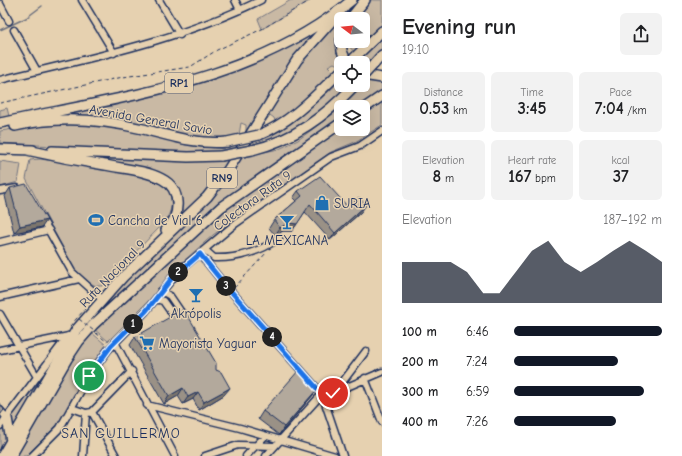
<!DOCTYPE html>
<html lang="en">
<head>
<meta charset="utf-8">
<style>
	body { margin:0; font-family:"Comic Neue",sans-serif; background:#f2f2f2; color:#202124; height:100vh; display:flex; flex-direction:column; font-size:15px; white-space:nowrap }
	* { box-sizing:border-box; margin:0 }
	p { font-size:13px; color:#757577 }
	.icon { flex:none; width:22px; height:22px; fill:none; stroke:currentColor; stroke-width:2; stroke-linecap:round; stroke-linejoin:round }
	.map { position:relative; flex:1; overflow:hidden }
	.drawer { display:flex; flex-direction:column; background:#fff; width:300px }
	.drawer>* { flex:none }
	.needle { width:26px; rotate:286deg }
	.controls { position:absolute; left:334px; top:12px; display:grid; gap:8px }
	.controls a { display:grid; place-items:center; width:36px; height:36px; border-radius:6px; background:#fff; box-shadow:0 4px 16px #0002; font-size:20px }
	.pin { position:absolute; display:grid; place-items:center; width:34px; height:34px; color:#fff; margin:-17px; border:2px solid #fff; border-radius:50%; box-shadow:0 1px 4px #0007 }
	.km { position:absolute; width:20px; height:20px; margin:-10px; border-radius:50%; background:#222; color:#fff; font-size:11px; line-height:20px; text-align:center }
	.round { display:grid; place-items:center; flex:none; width:42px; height:42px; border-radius:6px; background:#f2f2f2 }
	.head { display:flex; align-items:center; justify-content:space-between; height:68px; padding:0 20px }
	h1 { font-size:22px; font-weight:700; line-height:30px }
	.metrics { display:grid; grid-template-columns:repeat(3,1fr); gap:6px; height:68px; padding:4px 20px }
	.metrics div { display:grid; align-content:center; border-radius:6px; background:#f2f2f2; text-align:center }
	.metrics b { font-size:17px; font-weight:700 }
	.metrics small { font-size:11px; font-weight:400 }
	.metrics p { font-size:11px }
	.chart { height:112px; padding:8px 20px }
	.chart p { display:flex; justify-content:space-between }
	.chart svg { width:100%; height:72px; margin-top:4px; fill:#111827; opacity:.7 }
	ul { padding:0 20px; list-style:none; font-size:13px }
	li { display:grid; grid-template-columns:64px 48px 1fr; align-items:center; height:30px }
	li i { height:10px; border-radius:5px; background:#111827 }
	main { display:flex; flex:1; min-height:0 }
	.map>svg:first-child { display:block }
</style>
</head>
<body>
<main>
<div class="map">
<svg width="382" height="456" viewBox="0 0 382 456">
	<rect width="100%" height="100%" fill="#e6d1b0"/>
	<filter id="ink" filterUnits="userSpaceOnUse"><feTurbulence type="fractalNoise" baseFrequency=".025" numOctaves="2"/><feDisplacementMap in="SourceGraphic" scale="8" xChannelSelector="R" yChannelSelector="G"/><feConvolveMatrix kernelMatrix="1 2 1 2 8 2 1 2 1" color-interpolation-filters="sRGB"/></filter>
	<g filter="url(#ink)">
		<path fill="#c9b9a4" stroke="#727481" d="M291,0h20l-49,29 -4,-10z
			M358,0h3l-16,19h-4c0,16 -10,29 1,44l-2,3 -6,-3 -6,3 7,7 -29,27 -30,23 -2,-5 -4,-3 -11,15 -3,-1 42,-64 46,-53z
			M368,0h14v24l-28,28 -6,-7 -2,8 -3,-12h20v-22h-10z
			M328,20l-40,46 -39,65 -3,1v-7l-5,-2 -2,12 -26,4 -30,-4 -36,-10 -44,-8 -47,-2 149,-36z
			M382,39v9l-13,14 -7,-4z
			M341,80v5h8c-27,31 -58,47 -95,62v-5c37,-15 59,-36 87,-62z
			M382,80v11c-17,12 -19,16 -40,16l27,-26z
			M382,102v23l-27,17 -24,10 -118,83 -44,39 -19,25 -42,42 -14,-12 92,-89 60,-48 36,-22 59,-41h22v-14z
			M7,108l2,8 -9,2v-8z
			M341,108v11l-147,107 -41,36 -68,65 5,-9 150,-161 39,-8 19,-9z
			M52,123l59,3 75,19 39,4v3l-24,2 -201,-11v-12z
			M63,153l104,8 63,-2 -19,26 -32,35 -9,-39z
			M40,159c34,5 69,8 101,17 6,2 13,3 18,6 16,10 15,25 6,40l-63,64h-6l-6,-3 -15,-13 -49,-91 4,-19z
			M0,161l21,3 -3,18 -18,5z
			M91,332l15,13 -23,32 -14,31 -12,17 -31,31h-11l58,-100z
			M43,377l-30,53 -2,-13 26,-32 2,-7z
			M2,428l5,3 -1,7 -6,10v-19z"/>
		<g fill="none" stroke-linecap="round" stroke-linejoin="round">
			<path stroke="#6b6f7e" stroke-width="1.5" d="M0,30l26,-12 16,-12"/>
			<g stroke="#1b2f5e" stroke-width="9">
				<path id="minor" d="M82,0l32,53
					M159,0l21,35
					M235,0l5,10
					M0,4l9,17
					M14,30l23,41
					M0,80c90,-22 178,-39 261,-80
					M0,191l17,-3
					M41,217l31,55 31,28
					M0,242l49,-12
					M205,250l9,8c23,1 48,-7 65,-20
					M200,254l21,26 101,114 21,62
					M161,291l9,5 15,22
					M0,297l79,-18
					M156,299l7,2 10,14
					M0,314l37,63
					M115,342l60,114
					M0,350l69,-14
					M365,378l17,44
					M324,394l9,-1 49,-21
					M147,405l93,23 95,28
					M72,408l14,5 6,-1 24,44
					M0,410l7,8
					M92,412l40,-41
					M0,426l68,-90
					M32,456l28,-28 29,-52 19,-26 38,-39 34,-41 55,-46 96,-67 29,-11 22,-15
					M83,456l3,-43
					M205,456l33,-11 37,1 47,-52 22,-14 22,-29
					M246,456l19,-20
					M266,456l9,-10"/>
			</g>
			<g stroke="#1b2f5e" stroke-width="12">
				<path id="highway" d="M350,19l15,-19
					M341,40l1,11 5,12
					M349,63l33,-32
					M374,64l8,-9
					M363,75l19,3
					M363,109l19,-13
					M0,123c120,-26 254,-41 352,-123
					M15,126c42,-10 86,-7 128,3 28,7 55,16 84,13
					M259,135c33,-13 57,-40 82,-64
					M0,149l33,1
					M27,150c26,6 52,11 78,15 19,4 40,5 57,14 20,10 19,37 4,51
					M252,150c42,-10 73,-34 103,-65
					M52,151l136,6 33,-1
					M7,418l4,23
					M2,456l74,-126 47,-53 84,-80 21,-27 69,-110 48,-54
					M11,456l56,-97 12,-18 14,-16 128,-118 120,-84"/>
			</g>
			<path stroke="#1b2f5e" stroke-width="1" stroke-dasharray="4 3" stroke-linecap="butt" d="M0,103l123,-26 67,-10 27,-17 45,-21 49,-29
				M234,288l33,-36
				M70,326l15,-17
				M96,333l11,9"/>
			<use href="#minor" stroke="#e6d1b0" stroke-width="6"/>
			<use href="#highway" stroke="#e6d1b0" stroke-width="9"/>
			<g stroke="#1b2f5e" stroke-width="12" stroke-linecap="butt">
				<path id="highway-bridge" d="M363,76l11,-12
					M227,142l32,-7
					M221,156l31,-6"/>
			</g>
			<path stroke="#1b2f5e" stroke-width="1" stroke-dasharray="4 3" stroke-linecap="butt" d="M79,319l15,12"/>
			<use href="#highway-bridge" stroke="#e6d1b0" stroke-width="9"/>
		</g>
		<path fill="#9a9186" stroke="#1b2f5e" d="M10,188l32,39 -28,6 -9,-37z
			M298,191l50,16 13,5 -31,28 -25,-28 -13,19h-9l-8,4 -6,-7 5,-8 22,-19 -3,-3z
			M135,337l81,33 8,25 -25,15 -6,-11 -10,5 -5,-8 -14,8 -34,-59z
			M319,387l-6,8 -34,40 -21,-16 5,-8z"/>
		<path fill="#7d766d" stroke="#1b2f5e" d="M366,205l-5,7 -31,28 5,-7z
			M47,220l-5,7 -28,6 6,-7z
			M288,223l9,1 -5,7h-9l-8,4 5,-7z
			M319,387l-6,8 -34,40 5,-8z
			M183,388l-5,8 -14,8 5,-8z
			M230,388l-6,7 -25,15 5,-8z
			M198,392l-5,7 -10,5 5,-7z"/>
		<path fill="#b3a99c" stroke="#1b2f5e" d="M320,176l28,31 11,-10 7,8 -31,28 -25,-29 -13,20 -9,-1 -8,5 -6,-8 28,-24 -4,-5z
			M26,184l21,36 -27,6 -10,-38z
			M184,309l32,54v7l5,2 9,16 -26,14 -6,-10 -10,5 -5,-9 -14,8 -34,-59z
			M299,370l20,17 -35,40 -21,-16z
			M0,403l4,7 -4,5z"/>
	</g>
	<g fill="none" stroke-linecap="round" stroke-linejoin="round" filter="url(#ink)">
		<g stroke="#fff" stroke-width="8">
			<path id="route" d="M89,376l22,-30 35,-35 26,-33 28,-24 21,26 101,114 11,-1"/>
		</g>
		<use href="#route" stroke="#1a73e8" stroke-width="5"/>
	</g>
	<defs>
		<g id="shop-bare" transform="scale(1.2)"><path d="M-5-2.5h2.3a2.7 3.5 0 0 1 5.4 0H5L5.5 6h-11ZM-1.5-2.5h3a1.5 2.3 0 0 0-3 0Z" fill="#1f6fb2" stroke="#e6d1b0" stroke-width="2.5" paint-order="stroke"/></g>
		<g id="stadium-bare" transform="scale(1.2)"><path d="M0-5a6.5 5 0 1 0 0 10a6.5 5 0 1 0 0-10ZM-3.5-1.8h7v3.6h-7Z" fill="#1f6fb2" stroke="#e6d1b0" stroke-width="2.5" paint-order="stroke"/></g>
		<g id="bar-bare" transform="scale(1.2)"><path d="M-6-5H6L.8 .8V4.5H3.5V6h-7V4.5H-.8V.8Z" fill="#1f6fb2" stroke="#e6d1b0" stroke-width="2.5" paint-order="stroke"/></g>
		<g id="supermarket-bare" transform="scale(1.2)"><path d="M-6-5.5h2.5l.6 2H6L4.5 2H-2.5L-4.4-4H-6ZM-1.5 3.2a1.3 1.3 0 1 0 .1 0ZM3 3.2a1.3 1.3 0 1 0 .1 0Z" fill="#1f6fb2" stroke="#e6d1b0" stroke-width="2.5" paint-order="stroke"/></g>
	</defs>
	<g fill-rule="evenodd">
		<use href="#shop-bare" x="322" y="203"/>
		<use href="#stadium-bare" x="96" y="220"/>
		<use href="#bar-bare" x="287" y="222"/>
		<use href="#bar-bare" x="196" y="295"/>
		<use href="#supermarket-bare" x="147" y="343"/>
	</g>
	<g text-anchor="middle" stroke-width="3" stroke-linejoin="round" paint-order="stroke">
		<g fill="#e6d1b0" stroke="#586077" stroke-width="1">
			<rect x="165" y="73" width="28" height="20" rx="3"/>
			<rect x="207" y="168" width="30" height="20" rx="3"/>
		</g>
		<g font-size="12" font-weight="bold" fill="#1b2f5e">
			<text x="179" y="87">RP1</text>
			<text x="222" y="182">RN9</text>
		</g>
		<g font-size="13" fill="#1b2f5e" stroke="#e6d1b0">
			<text transform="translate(151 119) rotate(10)" y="5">Avenida General Savio</text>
			<text transform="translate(252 200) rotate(-36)" y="5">Colectora Ruta 9</text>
			<text transform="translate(112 273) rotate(-46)" y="5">Ruta Nacional 9</text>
		</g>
		<g font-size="13" fill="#1b2f5e" stroke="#e6d1b0" text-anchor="start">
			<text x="334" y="208">SURIA</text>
			<text x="108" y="225">Cancha de Vial 6</text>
			<text x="287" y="245" text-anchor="middle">LA MEXICANA</text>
			<text x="196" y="318" text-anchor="middle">Akrópolis</text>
			<text x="159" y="348">Mayorista Yaguar</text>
		</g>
		<g font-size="14" letter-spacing="1" fill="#1b2f5e" stroke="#e6d1b0">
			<text x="121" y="438">SAN GUILLERMO</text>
		</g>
	</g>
</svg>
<div class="controls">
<a><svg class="needle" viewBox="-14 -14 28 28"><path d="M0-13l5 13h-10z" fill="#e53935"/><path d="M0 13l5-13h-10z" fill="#757577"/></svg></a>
<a><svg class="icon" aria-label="locate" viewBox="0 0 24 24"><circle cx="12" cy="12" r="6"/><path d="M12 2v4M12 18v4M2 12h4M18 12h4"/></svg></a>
<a><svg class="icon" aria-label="layers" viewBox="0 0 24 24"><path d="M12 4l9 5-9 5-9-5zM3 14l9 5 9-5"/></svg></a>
</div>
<div class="pin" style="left:89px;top:376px;background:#1e9e55"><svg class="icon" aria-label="arrive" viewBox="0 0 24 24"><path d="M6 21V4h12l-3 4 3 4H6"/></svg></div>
<div class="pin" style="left:333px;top:393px;background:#d93025"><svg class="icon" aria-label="check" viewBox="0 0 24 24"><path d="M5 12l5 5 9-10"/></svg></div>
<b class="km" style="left:133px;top:324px">1</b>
<b class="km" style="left:178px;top:272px">2</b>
<b class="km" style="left:226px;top:286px">3</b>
<b class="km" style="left:272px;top:337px">4</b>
</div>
<section class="drawer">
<div class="head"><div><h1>Evening run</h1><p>19:10</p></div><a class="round"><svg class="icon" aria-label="share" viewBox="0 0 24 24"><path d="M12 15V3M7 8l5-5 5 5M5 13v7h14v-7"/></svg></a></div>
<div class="metrics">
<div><p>Distance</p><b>0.53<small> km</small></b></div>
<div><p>Time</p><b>3:45</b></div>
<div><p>Pace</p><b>7:04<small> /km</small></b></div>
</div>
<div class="metrics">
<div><p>Elevation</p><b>8<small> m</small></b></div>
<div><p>Heart rate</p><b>167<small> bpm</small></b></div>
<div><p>kcal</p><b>37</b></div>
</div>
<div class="chart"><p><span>Elevation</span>187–192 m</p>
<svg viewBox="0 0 160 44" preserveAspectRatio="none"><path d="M0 44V19L10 19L20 19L30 19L40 25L50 38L60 38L70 25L80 12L90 6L100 19L110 25L120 19L130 12L140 6L150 12L160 19V44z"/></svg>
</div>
<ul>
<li><b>100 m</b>6:46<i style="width:100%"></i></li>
<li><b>200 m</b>7:24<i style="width:70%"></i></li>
<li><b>300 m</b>6:59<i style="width:88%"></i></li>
<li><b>400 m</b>7:26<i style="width:69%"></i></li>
</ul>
</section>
</main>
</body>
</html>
